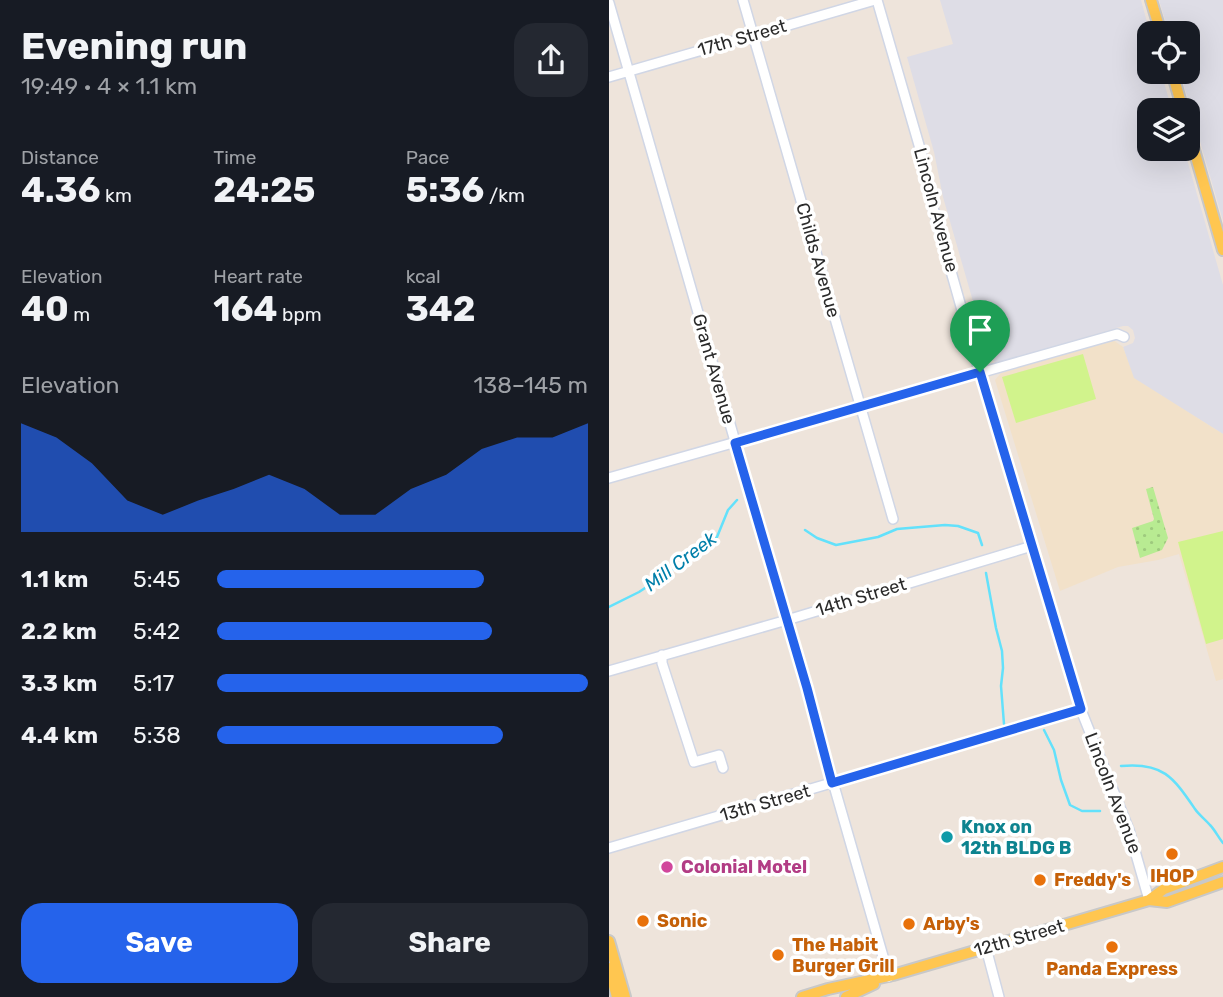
<!DOCTYPE html>
<html lang="en">
<head>
<meta charset="utf-8">
<style>
	body { margin:0; font-family:Rubik,sans-serif; background:#242831; color:#f1f3f6; height:100vh; display:flex; flex-direction:column; font-size:26px; white-space:nowrap }
	* { box-sizing:border-box; margin:0 }
	p { font-size:23px; color:#9ea1a6 }
	.icon { flex:none; width:38px; height:38px; fill:none; stroke:currentColor; stroke-width:2; stroke-linecap:round; stroke-linejoin:round }
	.map { position:relative; flex:1; overflow:hidden }
	.sheet { display:flex; flex-direction:column; background:#171b24; width:609px }
	.sheet>* { flex:none }
	.tools { position:absolute; left:528px; top:21px; display:grid; gap:14px }
	.tools a { display:grid; place-items:center; width:63px; height:63px; border-radius:14px; background:#171b24; box-shadow:0 7px 28px #0002; font-size:35px }
	.pin { position:absolute; display:grid; place-items:center; width:60px; height:60px; color:#fff; margin:-72px -30px; border-radius:50% 50% 50% 0; rotate:-45deg; box-shadow:0 0 7px #0007 }
	.pin .icon { rotate:45deg }
	.round { display:grid; place-items:center; flex:none; width:74px; height:74px; border-radius:21px; background:#242831 }
	.headline { display:flex; align-items:center; justify-content:space-between; height:119px; padding:0 21px }
	h1 { font-size:38px; font-weight:700; line-height:52px }
	.metrics { display:grid; grid-template-columns:repeat(3,1fr); gap:10px; height:119px; padding:7px 21px }
	.metrics div { display:grid; align-content:center }
	.metrics b { font-size:35px; font-weight:700 }
	.metrics small { font-size:19px; font-weight:400 }
	.metrics p { font-size:19px }
	.chart { height:196px; padding:14px 21px }
	.chart p { display:flex; justify-content:space-between }
	.chart svg { width:100%; height:126px; margin-top:7px; fill:#2563eb; opacity:.7 }
	.action { display:flex; gap:14px; margin-top:auto; padding:14px 21px }
	.action a { flex:1; height:80px; border-radius:21px; background:#2563eb; color:#fff; font-size:28px; font-weight:700; line-height:80px; text-align:center }
	.action a+a { background:#242831; color:#f1f3f6 }
	ul { padding:0 21px; list-style:none; font-size:23px }
	li { display:grid; grid-template-columns:112px 84px 1fr; align-items:center; height:52px }
	li i { height:18px; border-radius:9px; background:#2563eb }
	main { display:flex; flex:1; min-height:0 }
	.map>svg:first-child { display:block }
</style>
</head>
<body>
<main>
<section class="sheet">
<div class="headline"><div><h1>Evening run</h1><p>19:49 · 4 × 1.1 km</p></div><a class="round"><svg class="icon" aria-label="share" viewBox="0 0 24 24"><path d="M12 15V3M7 8l5-5 5 5M5 13v7h14v-7"/></svg></a></div>
<div class="metrics">
<div><p>Distance</p><b>4.36<small> km</small></b></div>
<div><p>Time</p><b>24:25</b></div>
<div><p>Pace</p><b>5:36<small> /km</small></b></div>
</div>
<div class="metrics">
<div><p>Elevation</p><b>40<small> m</small></b></div>
<div><p>Heart rate</p><b>164<small> bpm</small></b></div>
<div><p>kcal</p><b>342</b></div>
</div>
<div class="chart"><p><span>Elevation</span>138–145 m</p>
<svg viewBox="0 0 160 44" preserveAspectRatio="none"><path d="M0 44V6L10 11L20 20L30 33L40 38L50 33L60 29L70 24L80 29L90 38L100 38L110 29L120 24L130 15L140 11L150 11L160 6V44z"/></svg>
</div>
<ul>
<li><b>1.1 km</b>5:45<i style="width:72%"></i></li>
<li><b>2.2 km</b>5:42<i style="width:74%"></i></li>
<li><b>3.3 km</b>5:17<i style="width:100%"></i></li>
<li><b>4.4 km</b>5:38<i style="width:77%"></i></li>
</ul>
<div class="action"><a>Save</a><a>Share</a></div>
</section>
<div class="map">
<svg width="614" height="997" viewBox="0 0 614 997">
	<defs>
		<pattern id="park-dots" width="8" height="8" patternUnits="userSpaceOnUse" patternTransform="scale(1.75)"><rect width="8" height="8" fill="#b8eb92"/><path d="M2 2h.1M6 6h.1" fill="none" stroke="#9eca7e" stroke-width="1.8" stroke-linecap="round"/></pattern>
	</defs>
	<rect width="100%" height="100%" fill="#eee4db"/>
	<path fill="#dedde6" d="M331,0h201l9,33v39h11l11,38h-22v39h34l39,136v149l-90,-56 -10,-31 10,-4 2,-5 -2,-8 -5,-4h-5l-120,35 -8,1 -6,-5 -46,-160 -9,-45 -27,-95 46,-13z
		M550,0h64v221l-43,-149h8v-39h-19z"/>
	<path fill="#f2e1c9" d="M504,340l10,7 11,31 89,56v245l-7,2 -37,-127 -21,6 -40,7 -58,24 -65,-211 6,-7z"/>
	<path fill="url(#park-dots)" d="M544,487l15,51 -6,12 -22,8 -8,-30 21,-7 1,-2 -8,-30z"/>
	<path fill="#d1f38c" d="M474,354l13,45 -80,24 -14,-46z
		M614,531v108l-17,5 -28,-102z"/>
	<g fill="none" stroke-linecap="round" stroke-linejoin="round">
		<path stroke="#63e1fb" stroke-width="2.5" d="M196,530l12,8 19,7 42,-8 19,-8 48,-4 13,1 20,7 4,12
			M377,573l10,55 6,23 1,17 -2,18 3,38
			M0,607l30,-15 56,-37 22,-18 11,-27 9,-10
			M435,730l10,20 7,30 9,25 12,6h18
			M512,766c42,-4 52,11 74,43 4,6 10,10 15,16 5,5 8,12 13,18"/>
		<g stroke="#d0d6e5" stroke-width="12">
			<path id="minor" d="M134,0l150,519
				M268,0l44,152 9,45 52,184 84,278 15,51 48,120 20,70
				M0,3l280,974
				M0,77l266,-77
				M0,478l508,-144 7,3
				M53,655v8l32,99 25,-7 4,13
				M0,671l178,-51 245,-74
				M0,848l472,-138
				M377,948l13,49"/>
		</g>
		<g stroke="#c8c8c8" stroke-width="14">
			<path id="major" d="M542,0l10,33
				M563,72l11,38
				M579,129l35,121
				M540,900l18,2 56,-20
				M0,941l16,56
				M0,968l8,29
				M193,997l26,-8 65,-14 256,-75 15,-11 59,-22
				M237,997l28,-13"/>
		</g>
		<use href="#minor" stroke="#fff" stroke-width="9"/>
		<use href="#major" stroke="#ffc650" stroke-width="10"/>
	</g>
	<g fill="none" stroke-linecap="round" stroke-linejoin="round">
		<g stroke="#fff" stroke-width="14">
			<path id="route" d="M371,372l101,337 -249,74 -25,-95 -72,-245z"/>
		</g>
		<use href="#route" stroke="#2563eb" stroke-width="9"/>
	</g>
	<circle fill="#0f9aa8" stroke="#fff" stroke-width="2.5" cx="338" cy="837" r="7"/>
	<g fill="#e8710a" stroke="#fff" stroke-width="2.5">
		<circle cx="563" cy="854" r="7"/>
		<circle cx="431" cy="880" r="7"/>
		<circle cx="34" cy="921" r="7"/>
		<circle cx="300" cy="924" r="7"/>
		<circle cx="503" cy="947" r="7"/>
		<circle cx="169" cy="955" r="7"/>
	</g>
	<circle fill="#d1479c" stroke="#fff" stroke-width="2.5" cx="58" cy="867" r="7"/>
	<g text-anchor="middle" stroke-width="7" stroke-linejoin="round" paint-order="stroke">
		<g font-size="18" fill="#2b2b2b" stroke="#fff">
			<text transform="translate(133 38) rotate(-16)" y="6">17th Street</text>
			<text transform="translate(327 210) rotate(75)" y="6">Lincoln Avenue</text>
			<text transform="translate(209 260) rotate(74)" y="6">Childs Avenue</text>
			<text transform="translate(105 369) rotate(74)" y="6">Grant Avenue</text>
			<text transform="translate(252 597) rotate(-17)" y="6">14th Street</text>
			<text transform="translate(504 793) rotate(69)" y="6">Lincoln Avenue</text>
			<text transform="translate(156 803) rotate(-16)" y="6">13th Street</text>
			<text transform="translate(410 938) rotate(-16)" y="6">12th Street</text>
		</g>
		<g font-size="18" font-weight="bold" fill="#0d838f" stroke="#fff" text-anchor="start">
			<text x="352" y="833">Knox on<tspan x="352" dy="21">12th BLDG B</tspan></text>
		</g>
		<g font-size="18" font-weight="bold" fill="#b23c85" stroke="#fff" text-anchor="start">
			<text x="72" y="873">Colonial Motel</text>
		</g>
		<g font-size="18" font-weight="bold" fill="#c56008" stroke="#fff" text-anchor="start">
			<text x="563" y="882" text-anchor="middle">IHOP</text>
			<text x="445" y="886">Freddy's</text>
			<text x="48" y="927">Sonic</text>
			<text x="314" y="930">Arby's</text>
			<text x="183" y="951">The Habit<tspan x="183" dy="21">Burger Grill</tspan></text>
			<text x="503" y="975" text-anchor="middle">Panda Express</text>
		</g>
		<g font-size="19" font-style="italic" fill="#007faa" stroke="#fff">
			<text transform="translate(71 561) rotate(-37)" y="7">Mill Creek</text>
		</g>
	</g>
</svg>
<div class="tools">
<a><svg class="icon" aria-label="locate" viewBox="0 0 24 24"><circle cx="12" cy="12" r="6"/><path d="M12 2v4M12 18v4M2 12h4M18 12h4"/></svg></a>
<a><svg class="icon" aria-label="layers" viewBox="0 0 24 24"><path d="M12 4l9 5-9 5-9-5zM3 14l9 5 9-5"/></svg></a>
</div>
<div class="pin" style="left:371px;top:372px;background:#1e9e55"><svg class="icon" aria-label="arrive" viewBox="0 0 24 24"><path d="M6 21V4h12l-3 4 3 4H6"/></svg></div>
</div>
</main>
</body>
</html>
